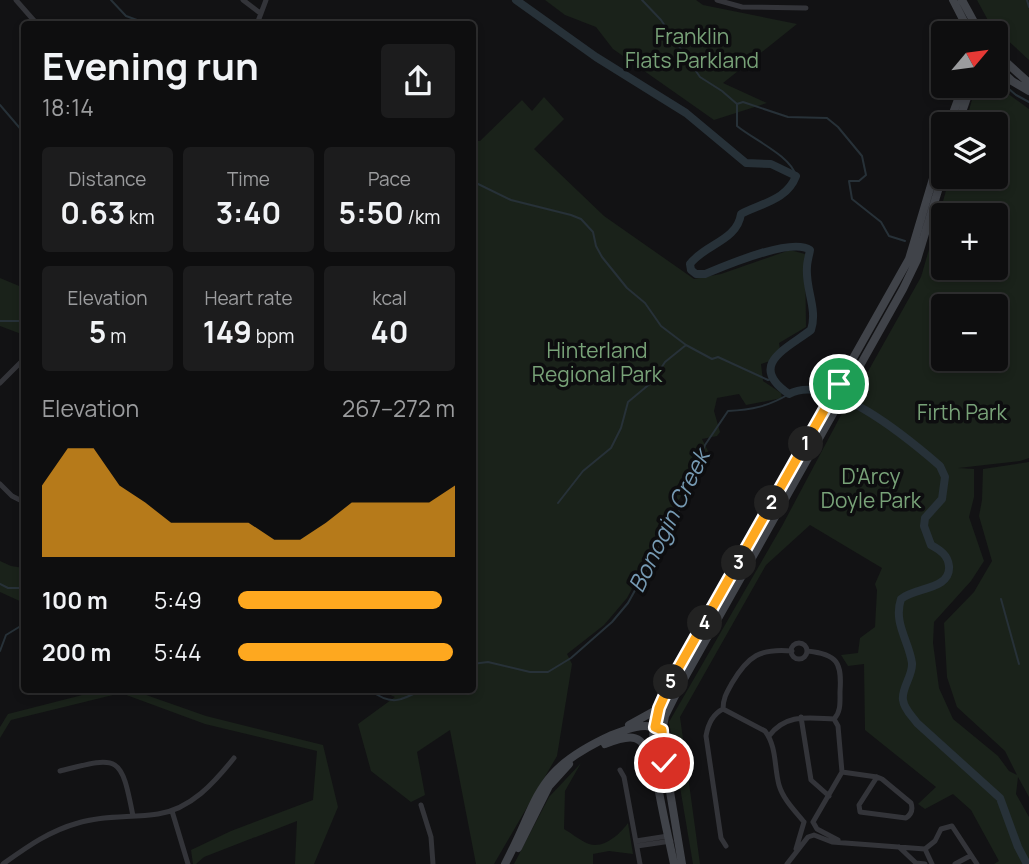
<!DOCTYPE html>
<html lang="en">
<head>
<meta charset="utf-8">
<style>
	body { margin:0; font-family:Manrope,sans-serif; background:#1c1c1d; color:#f1f3f6; height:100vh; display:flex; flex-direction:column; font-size:26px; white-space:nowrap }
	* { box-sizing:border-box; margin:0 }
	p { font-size:23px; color:#9b9c9e }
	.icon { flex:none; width:38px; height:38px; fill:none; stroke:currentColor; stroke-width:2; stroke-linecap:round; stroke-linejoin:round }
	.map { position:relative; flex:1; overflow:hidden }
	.panel { position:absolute; left:21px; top:21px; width:455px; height:672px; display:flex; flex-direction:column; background:#0e0e0f; border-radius:7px; box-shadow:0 4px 10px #0003,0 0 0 2px #2e2e2f }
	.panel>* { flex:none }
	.needle { width:46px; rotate:61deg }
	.controls { position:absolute; left:931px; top:21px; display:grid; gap:14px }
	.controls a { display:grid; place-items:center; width:77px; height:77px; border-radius:7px; background:#0e0e0f; box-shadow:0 4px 10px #0003,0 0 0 2px #2e2e2f; font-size:35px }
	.pin { position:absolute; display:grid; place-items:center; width:60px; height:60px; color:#fff; margin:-30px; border:4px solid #fff; border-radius:50%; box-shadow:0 2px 7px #0007 }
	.km { position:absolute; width:35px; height:35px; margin:-18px; border-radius:50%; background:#222; color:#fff; font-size:19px; line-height:35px; text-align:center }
	.round { display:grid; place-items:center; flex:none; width:74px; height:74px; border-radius:7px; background:#1c1c1d }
	.summary { display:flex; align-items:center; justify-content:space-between; height:119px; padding:0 21px }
	h1 { font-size:38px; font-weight:700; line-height:52px }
	.metrics { display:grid; grid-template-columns:repeat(3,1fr); gap:10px; height:119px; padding:7px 21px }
	.metrics div { display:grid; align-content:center; border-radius:7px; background:#1c1c1d; text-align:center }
	.metrics b { font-size:30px; font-weight:700 }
	.metrics small { font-size:19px; font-weight:400 }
	.metrics p { font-size:19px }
	.chart { height:196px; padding:14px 21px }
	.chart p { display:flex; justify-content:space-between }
	.chart svg { width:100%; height:126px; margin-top:7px; fill:#fea81f; opacity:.7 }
	ul { padding:0 21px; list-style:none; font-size:23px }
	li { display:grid; grid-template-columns:112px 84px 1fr; align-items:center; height:52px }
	li i { height:18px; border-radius:9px; background:#fea81f }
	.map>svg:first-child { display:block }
</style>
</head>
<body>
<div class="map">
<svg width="1029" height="864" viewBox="0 0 1029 864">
	<rect width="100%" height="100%" fill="#121214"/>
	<path fill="#1a221a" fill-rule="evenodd" d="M545,0h151l7,5 94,19 -74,59 44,20 -53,17 -101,-71 -17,-22 -31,-12z
		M977,0h52v60l-39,-36z
		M996,85l33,24v349l-9,3 -62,7 16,1v28l-5,20 15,44 -13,20 -37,41 -1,21 6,45 14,31 45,37 11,15 8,4 -12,-24 -48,-44 -10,-30 -3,-54 30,-31 18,-31 -13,-45 3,-16 1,-31 46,-7v335l-11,-20 -2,17 13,23v47h-35l5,-3 -28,-51 -18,-16 -28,15 -7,-5 18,-17 -71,-57 -1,-66 -16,2 -7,-11 17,-2 2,-15 15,-11 2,-37 -2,-6 7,-16 -72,-43 -44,40 -86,152 20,147h-7l-24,-142 113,-196 66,-124 9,-11 64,-114 29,-100h46v-53h-31l11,-38zM943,215h53v53h-53zM943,306h53v53h-53z
		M544,97l20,22 -30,30 70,67 90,63 27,-5 69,-24 15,4 1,73 -27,16 2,14 -20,7 2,17 18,12 1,5 -36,7 -7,-11 -22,4 -3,13 6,21 -3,4 -15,3 7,14 -7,14 -12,4 -8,23 -55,104 -23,27 -37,29 5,10 -15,92 -63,108h-18l-26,-134 -33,22 8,43 -14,7 -40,-31 -13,-47 37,-27 -15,-7h92l1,-549h7l42,-41 10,11z
		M0,278l24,10v47l-24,-9z
		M0,561l11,5 13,2v35l-24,-11z
		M102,690h30l74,26 117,29 15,62 -24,57h-19l2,-43 -93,36 -8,7h-3l-2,-14 40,-19 82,-31 4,-49 -112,-27 -84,-31 -110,27 -11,18v-11l8,-13z
		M581,763l-16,28 -1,38c7,4 17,12 25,15 15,5 31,-10 39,-21l5,31 -24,-3 -16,3v10h-79l35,-67z"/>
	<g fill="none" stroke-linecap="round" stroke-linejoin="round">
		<path stroke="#273138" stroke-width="2" d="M111,0l15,16 22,8
			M642,0l19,20 39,57 22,14 15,13v22c17,14 54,30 59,50
			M1027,0l2,7
			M996,78l20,17 13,7
			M737,104l6,-2 45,15 39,1 11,9 24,29 4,19 -7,6h-10l3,18 29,23 8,14 16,5
			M0,105l24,28
			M472,181l39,19 60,15 10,4 12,13 3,14 6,11 25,31 18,15 16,23 25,19 26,14 6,-2 50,23 5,-2
			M472,190l4,-5
			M0,321h24
			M472,416c9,9 3,18 1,29 -1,6 0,12 -1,18
			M558,503l25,-32 28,-23 10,-20 7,-26 24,-20 13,-20 21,-17
			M0,584l8,4h16
			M1001,599l18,65
			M0,651l6,-16 18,-11
			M472,664l16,-2 42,10h18l23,-14 41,-36 16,-19 53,-96 24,-62 23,-34c24,-1 41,-5 61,-17
			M370,690c21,16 31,11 51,0"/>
		<path stroke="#273138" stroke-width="8" d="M516,0l80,57 90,56 60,50 25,1 25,12c-9,24 -34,27 -55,38 -4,27 -36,30 -51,50l1,6 5,4h9c22,-9 87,-37 105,-24 -1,6 -3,12 -3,17 -2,22 11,42 4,63 -25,19 -64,35 -22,64 41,-22 121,46 151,72l5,11 -3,22 -17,19 -1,8 7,19c9,5 17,10 18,21 2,24 -34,21 -48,33 -8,24 8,42 11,64 1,13 -11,25 -9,37 1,9 9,16 14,23l83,75 18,49 9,17"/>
		<path stroke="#333439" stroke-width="5" d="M16,0l21,24
			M243,0l17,13
			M717,0l25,7 64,1
			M257,24l9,-24
			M0,383l24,-24
			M0,484l12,12 12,6
			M791 651a8 8 0 1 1 16 0a8 8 0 1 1-16 0Z
			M807,651c31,3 35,12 33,41 0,10 1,20 -6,27
			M723,709l42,22c12,16 9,36 14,54 4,14 16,26 25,37
			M723,709c-10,5 -15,15 -17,27l15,102 5,8
			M723,709c0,-11 4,-17 9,-26 16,-27 28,-35 60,-32
			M801,717l10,63 18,16
			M769,736c17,-23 40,-18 65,-17
			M620,770l4,7 16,87
			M60,771c59,-15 61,-17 73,45
			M842,772l35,5 5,2 29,24c2,6 1,11 -5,15l-46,-6 -1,-7 18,-28
			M421,805l10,32 2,27
			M172,811l16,53
			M813,822l29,-50 -4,-46 -4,-7
			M813,822l4,7 21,11
			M636,841l32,-5
			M637,846l34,-5
			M899,847l17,16 9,1
			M796,849l8,-27
			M925,849l10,-8 6,-12 11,-3 25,38
			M925,849l7,15
			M3,864c24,-17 46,-33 75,-41 26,-8 53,-5 80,-9 33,-5 56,-31 76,-56
			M787,864l21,-27 6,-2 18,7 93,7
			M955,864l15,-8"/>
		<path stroke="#404349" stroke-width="8" d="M953,0l17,33
			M962,0l18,33
			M996,53l33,30
			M996,66l16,15 17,10
			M949,124l14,-38
			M958,124l13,-38
			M629,725l29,-16
			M605,744c26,-10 39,-12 46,20
			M518,848l31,-62 20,-22
			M505,864c36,-68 28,-93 107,-129 15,-6 32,-13 47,-6
			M674,864c-7,-35 -25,-104 -20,-137 3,-16 11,-31 17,-46l238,-422 34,-114
			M682,864l-21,-127 4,-21 15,-30 223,-397 14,-29 26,-86"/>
	</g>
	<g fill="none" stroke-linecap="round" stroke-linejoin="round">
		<g stroke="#fff" stroke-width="14">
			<path id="route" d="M664,763l-2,-33 -7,-3 4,-19 12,-27 168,-297"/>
		</g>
		<use href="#route" stroke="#fea81f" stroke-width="9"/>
	</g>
	<g text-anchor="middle" stroke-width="7" stroke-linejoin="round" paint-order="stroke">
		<g font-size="21" fill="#78a278" stroke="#0d0d0f">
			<text x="692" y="44">Franklin<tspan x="692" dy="24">Flats Parkland</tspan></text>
			<text x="597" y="358">Hinterland<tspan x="597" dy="24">Regional Park</tspan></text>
			<text x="962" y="420">Firth Park</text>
			<text x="871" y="484">D'Arcy<tspan x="871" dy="24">Doyle Park</tspan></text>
		</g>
		<g font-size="23" font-style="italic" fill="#769ab3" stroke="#0d0d0f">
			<text transform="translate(669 521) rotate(-64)" y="8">Bonogin Creek</text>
		</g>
	</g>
</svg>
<div class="controls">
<a><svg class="needle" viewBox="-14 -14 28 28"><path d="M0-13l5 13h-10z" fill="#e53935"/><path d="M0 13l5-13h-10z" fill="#9b9c9e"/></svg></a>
<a><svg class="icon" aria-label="layers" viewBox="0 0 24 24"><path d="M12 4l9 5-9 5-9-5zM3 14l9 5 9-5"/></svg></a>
<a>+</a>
<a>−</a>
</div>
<div class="pin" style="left:839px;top:384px;background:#1e9e55"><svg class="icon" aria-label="arrive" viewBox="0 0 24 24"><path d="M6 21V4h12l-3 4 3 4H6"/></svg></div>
<div class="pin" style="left:664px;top:763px;background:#d93025"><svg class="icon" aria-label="check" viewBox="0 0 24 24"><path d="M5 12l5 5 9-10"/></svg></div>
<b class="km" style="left:806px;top:444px">1</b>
<b class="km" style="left:772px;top:503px">2</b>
<b class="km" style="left:739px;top:563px">3</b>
<b class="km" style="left:705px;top:623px">4</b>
<b class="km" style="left:671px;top:682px">5</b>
<section class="panel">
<div class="summary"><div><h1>Evening run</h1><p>18:14</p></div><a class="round"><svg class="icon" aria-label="share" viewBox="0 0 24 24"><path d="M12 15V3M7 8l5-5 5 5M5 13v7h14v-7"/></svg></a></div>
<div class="metrics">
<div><p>Distance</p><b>0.63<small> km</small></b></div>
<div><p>Time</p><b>3:40</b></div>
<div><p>Pace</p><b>5:50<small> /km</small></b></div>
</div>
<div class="metrics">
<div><p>Elevation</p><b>5<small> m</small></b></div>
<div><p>Heart rate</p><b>149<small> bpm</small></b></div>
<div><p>kcal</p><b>40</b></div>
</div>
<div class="chart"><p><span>Elevation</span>267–272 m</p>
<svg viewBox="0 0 160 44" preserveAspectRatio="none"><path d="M0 44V19L10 6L20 6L30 19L40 25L50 32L60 32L70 32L80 32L90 38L100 38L110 32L120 25L130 25L140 25L150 25L160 19V44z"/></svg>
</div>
<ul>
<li><b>100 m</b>5:49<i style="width:94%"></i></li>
<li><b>200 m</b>5:44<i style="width:99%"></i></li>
</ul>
</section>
</div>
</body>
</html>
